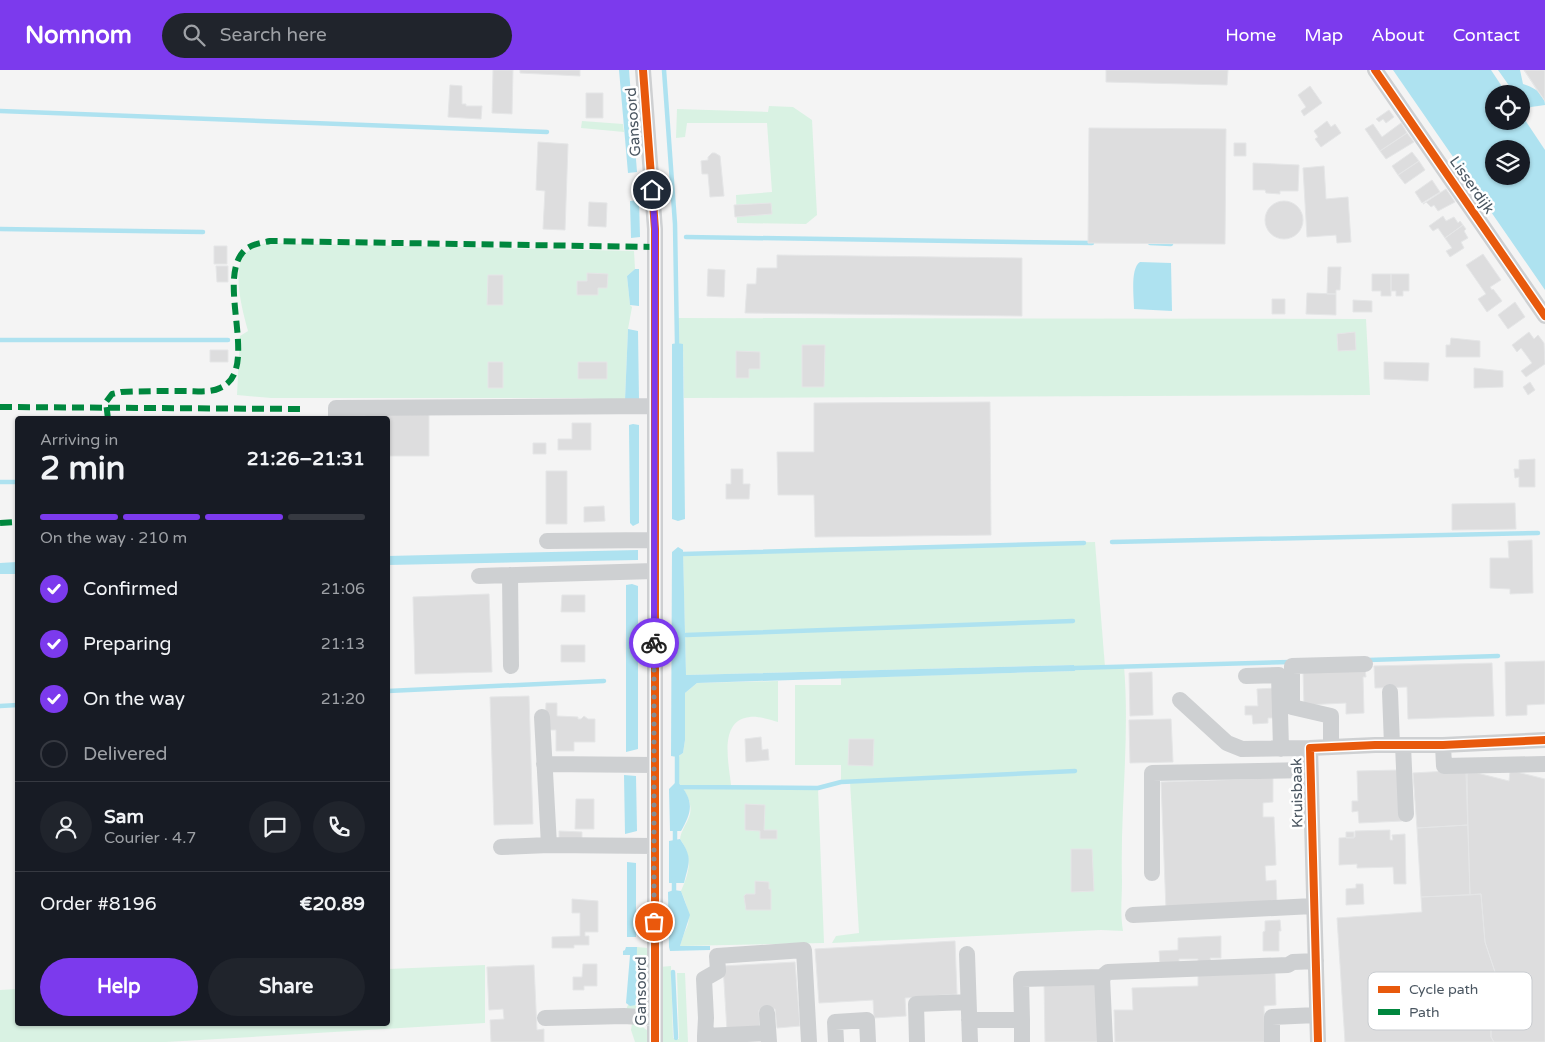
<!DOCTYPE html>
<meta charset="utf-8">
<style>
:root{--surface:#171b24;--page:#20242c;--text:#f1f3f6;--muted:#9ea1a6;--line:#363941;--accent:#7c3aed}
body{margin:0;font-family:"Varela Round",sans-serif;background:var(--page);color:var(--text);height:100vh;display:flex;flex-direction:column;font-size:19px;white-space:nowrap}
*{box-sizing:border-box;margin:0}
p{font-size:16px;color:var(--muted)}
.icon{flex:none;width:28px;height:28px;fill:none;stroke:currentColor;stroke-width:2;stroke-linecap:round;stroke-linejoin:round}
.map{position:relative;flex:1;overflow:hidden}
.drawer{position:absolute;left:15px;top:346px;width:375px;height:610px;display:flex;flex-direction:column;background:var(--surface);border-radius:5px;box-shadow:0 1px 4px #0004}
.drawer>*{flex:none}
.controls{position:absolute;left:1485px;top:15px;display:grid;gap:10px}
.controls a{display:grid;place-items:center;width:45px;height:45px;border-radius:50%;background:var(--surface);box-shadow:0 1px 4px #0004;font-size:25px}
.pin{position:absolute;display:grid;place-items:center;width:42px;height:42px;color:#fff;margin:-21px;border:2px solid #fff;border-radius:50%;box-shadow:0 1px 5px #0007}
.courier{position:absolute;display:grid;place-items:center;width:50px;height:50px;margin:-25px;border:4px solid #7c3aed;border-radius:50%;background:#fff;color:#222;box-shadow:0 1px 6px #0007}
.summary em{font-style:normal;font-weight:700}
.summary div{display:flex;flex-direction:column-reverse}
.summary{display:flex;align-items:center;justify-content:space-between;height:85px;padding:0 25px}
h1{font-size:32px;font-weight:700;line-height:38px}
.bar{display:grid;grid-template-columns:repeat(4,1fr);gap:8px 5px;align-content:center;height:60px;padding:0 25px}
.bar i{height:6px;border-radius:4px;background:var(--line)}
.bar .on{background:var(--accent)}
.bar p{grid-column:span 4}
.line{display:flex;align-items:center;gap:12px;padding:0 25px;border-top:1px solid var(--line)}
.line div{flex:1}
.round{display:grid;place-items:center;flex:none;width:52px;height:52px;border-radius:26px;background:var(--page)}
ol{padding:0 25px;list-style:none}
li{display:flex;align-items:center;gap:15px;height:55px}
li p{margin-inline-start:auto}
li .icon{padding:5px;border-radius:50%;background:var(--accent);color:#fff;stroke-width:4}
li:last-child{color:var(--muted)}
li i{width:28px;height:28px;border:2px solid var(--line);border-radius:50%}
.action{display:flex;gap:10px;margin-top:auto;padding:10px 25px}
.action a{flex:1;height:58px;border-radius:30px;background:var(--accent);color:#fff;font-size:20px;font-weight:700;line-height:58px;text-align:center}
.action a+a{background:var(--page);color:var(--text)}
header{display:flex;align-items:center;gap:30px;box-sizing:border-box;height:70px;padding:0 25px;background:var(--accent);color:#fff}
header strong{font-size:24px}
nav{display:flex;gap:28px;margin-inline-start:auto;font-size:18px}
.search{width:350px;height:45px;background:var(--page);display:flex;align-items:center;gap:12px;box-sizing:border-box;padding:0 18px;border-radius:28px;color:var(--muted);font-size:19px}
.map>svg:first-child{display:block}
.green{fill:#d9f2e3}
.water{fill:#aee2f0;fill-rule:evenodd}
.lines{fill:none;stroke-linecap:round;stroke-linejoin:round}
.stream{stroke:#aee2f0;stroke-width:4.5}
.building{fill:#ddddde;stroke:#e5e6e7}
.minor{stroke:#ced0d2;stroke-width:16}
.quiet{stroke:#00873e;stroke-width:6;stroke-dasharray:12 6;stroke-linecap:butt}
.cycleway-casing{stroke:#fff;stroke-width:11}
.cycleway{stroke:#e8590c;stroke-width:8}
.done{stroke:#868d94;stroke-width:5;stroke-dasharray:0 9}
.route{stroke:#7c3aed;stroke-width:6}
.labels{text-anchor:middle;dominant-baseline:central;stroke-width:5;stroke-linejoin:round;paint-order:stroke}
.street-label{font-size:15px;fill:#4a5661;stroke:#fff}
.key{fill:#fff;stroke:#c9ccd0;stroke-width:1}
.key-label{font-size:14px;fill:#4a5661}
</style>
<header>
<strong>Nomnom</strong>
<div class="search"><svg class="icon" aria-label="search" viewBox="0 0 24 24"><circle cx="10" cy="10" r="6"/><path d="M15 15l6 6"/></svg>Search here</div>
<nav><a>Home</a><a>Map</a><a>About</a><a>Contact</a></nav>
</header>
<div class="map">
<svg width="1545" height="972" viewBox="0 0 1545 972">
<rect width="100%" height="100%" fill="#f4f4f4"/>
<path class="green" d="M769 36 793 37 812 50 817 145 806 154 737 153 736 125 772 122 767 53H687L685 67 676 68 677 39 768 42Z
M582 51 623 54 624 62 581 58Z
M266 173 634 181 635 199 627 206 630 235 632 237 628 259 625 330 580 328H271L237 325 240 266 248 261C243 243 231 200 245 184 251 178 258 176 266 173Z
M677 248 1366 249 1370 325 684 328 683 275 677 273Z
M1095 472 1105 597 1124 596C1130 668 1120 740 1122 811 1122 829 1120 843 1123 861L1101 860 832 873 836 866 859 863 850 712H841V695H795V615H841V608L1075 601 1074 595 686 605 683 484 805 478Z
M778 611V652C770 650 759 646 750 647 718 650 729 694 731 715L818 718 824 873 680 876C682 869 684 863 687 857 692 845 685 831 681 821 690 800 693 788 680 769 681 761 686 755 689 747 694 735 686 721 677 711V687L683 683 685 670V623L697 613Z
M637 877 648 878 647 933 640 943 625 942 628 935 636 934Z
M485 895V953L166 972H0V920L17 919 18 954H388V899Z
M671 896 673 968 679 969 677 903H685L688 972H663L659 897Z
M632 954 640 955 648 961V972H635L631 960Z"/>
<path class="water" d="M619 0H629L637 102 628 103Z
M1393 0H1491L1507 24H1494V51H1521V44L1545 80V220ZM1494 79H1521V106H1494Z
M1498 0H1520L1523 14C1534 18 1545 23 1545 35L1524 38 1521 33V24H1515Z
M639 130 640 167 631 168 630 131Z
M1140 192 1171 193 1172 241 1134 239C1134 227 1130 198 1140 192Z
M635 199H639V236L630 235 627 206Z
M628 259 638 261 639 330H625Z
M677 273 683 274 685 449 678 451 672 449V274Z
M633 354 639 355V453L633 456 630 453 629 355Z
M678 477 683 480 686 605 1074 595 1075 601 697 613 685 623V670L683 683 677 687 671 686 672 482Z
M638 480V490L388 495V486Z
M17 492V504H0V493Z
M632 514 638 516V679L626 682V515Z
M624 705 636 706 637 761 625 764Z
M677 711C694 730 693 740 681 761H670L669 719Z
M680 769C693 788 689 792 684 813H669V771Z
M627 792 636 793V867H627Z
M674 820 681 821 690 845 680 876H710V880L670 881 669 877 668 822Z
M626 877H637L636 935 630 936 626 933 630 885H623V881L625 880Z"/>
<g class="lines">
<path class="stream" d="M664 0 675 154 677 273
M0 41 547 62
M0 159 203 162
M686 167 1092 173
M1150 173 1171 174
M0 270H228
M0 412H18
M1112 472 1538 463
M683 484 1084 473
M686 565 1073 551
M1368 590 1498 586
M1074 598 1290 592
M388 621 604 611
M0 636 18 635
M677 687V715
M677 717 818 718 841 712 1075 701
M675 755V775
M674 825V808
M673 902 676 968"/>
</g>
<path class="building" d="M493 0H513L512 44 492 43Z
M520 0H580V6L520 3Z
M1106 0H1228L1227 15 1106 12Z
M1524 0H1545V31L1537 20Z
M1524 0H1545V31Z
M450 15 462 16V34H466V36H482L481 49 448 47Z
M1310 16 1322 33 1304 46 1301 41 1306 37 1298 25Z
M586 23H603V48H586Z
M1389 40 1394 47 1386 53 1383 49 1379 52 1376 49Z
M1327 51 1331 57 1335 54 1341 63 1321 77 1315 69 1318 67 1314 61Z
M1401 53 1407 63 1380 81 1365 59 1373 54 1382 67Z
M1089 58 1226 59 1225 174 1088 173Z
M1407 63 1414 72 1386 89 1380 81Z
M538 72 568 74 565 160 543 159 545 121 536 120Z
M1234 73H1246V86H1234Z
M1412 82 1419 91 1398 105 1392 96Z
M712 83H715L720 86 724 126 710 127 708 104H702L701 91 708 90V87Z
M1419 91 1425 100 1405 114 1398 105Z
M1253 93 1299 95 1298 121H1280V124L1266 123 1265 120H1253Z
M1324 96 1326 129 1348 127 1351 172 1337 173 1336 165 1307 167 1303 98Z
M1432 110 1440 122 1422 133 1415 122Z
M1446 119 1455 132 1438 141 1434 135 1431 137 1426 132 1423 134Z
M1265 150a19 19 0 1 1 38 0a19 19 0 1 1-38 0Z
M589 132 607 133 606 157 588 156Z
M771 133 772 144 735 147 734 135Z
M1443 146 1446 151 1454 147 1458 153 1460 151 1463 155 1445 168 1438 158 1433 161 1429 156Z
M1463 155 1466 159 1464 161 1468 168 1461 172 1464 178 1450 187 1446 181 1452 178 1445 168Z
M214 176H227V194H214Z
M1483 184 1501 210 1490 217 1492 220 1493 219 1502 231 1487 242 1478 229 1486 224 1466 195Z
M777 185 1022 188V246L745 243 747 214H756L757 198H777Z
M216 196H228V212H217Z
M1328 197H1341L1340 220H1336V224H1327Z
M708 199 725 200 724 227 707 226Z
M587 203 608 204 607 218H598V225H577V211H587Z
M1372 204H1391V226H1381V221H1372Z
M1391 204H1409V221H1403V226H1396V221H1391Z
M488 205H503V235H487Z
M1307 223 1336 224V245L1306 244Z
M1272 229H1285V244H1272Z
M1353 230 1372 231V242H1353Z
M1515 232 1525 247 1508 259 1498 245Z
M1355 262 1356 280 1338 281 1337 264Z
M1529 262 1534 269 1538 265 1544 273 1545 294 1526 307 1521 301 1532 293 1521 278 1517 282 1512 275Z
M1451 268 1480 271V287H1446V275H1450Z
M802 275H825L824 317H802Z
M210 280H228V292H210Z
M736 281 760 282V299H749V308H736Z
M488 292H503V318H488Z
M578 292H607V309H578Z
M1384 292 1429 293 1428 311 1384 309Z
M1474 298 1503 301V317L1474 318Z
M1530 312 1535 320 1528 325 1523 317Z
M990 332 991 465 815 467 814 425H778L777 382H814V333Z
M366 344H429V386H388V349H366Z
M572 353H591V380H558V369H572Z
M533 373H546V384H533Z
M1535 389V417H1519V407L1515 408 1514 399H1519V390Z
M731 399H743V414H750L749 429H726V414H731Z
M546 401H567V454H546Z
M1515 433 1516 459 1452 460V434Z
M604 436 605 451 584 452V437Z
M1532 470 1533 523 1510 524V519L1490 518V488H1509L1508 471Z
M489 524 492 602 415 604 413 527Z
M562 525H585V542H561Z
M561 575H585V592H561Z
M1545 591V634L1527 635V645L1506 646 1505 592Z
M1492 593 1494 646 1408 649 1407 617 1375 618 1374 596Z
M1365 599 1366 607H1363L1364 643 1346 644V633L1304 635 1303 600Z
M1152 602 1153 645 1130 646 1129 603Z
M1277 618V648H1268V653L1253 654 1252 645H1245V636H1258L1257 619Z
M529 626 533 754 494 755 490 627Z
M546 633H557V646L578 647V649H581L584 646 588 649H595V672H574V681H556V660H545Z
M1171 649 1173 692 1130 693 1129 650Z
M761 667 762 680 768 679 769 690 746 692 745 669Z
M849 669H874L873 696 848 695Z
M1400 700 1402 751 1359 753 1358 741 1352 742V731H1358L1357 701Z
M1467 700 1468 755 1417 758 1413 703Z
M1510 702H1517L1545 709V972H1494L1491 967V951L1498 948 1487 916V906L1495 902 1485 872 1481 824 1470 825 1466 703H1477L1509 711Z
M1273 708V732L1263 733V747H1274L1276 795 1265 796 1266 811 1276 810 1277 835 1166 839 1161 712Z
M576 729H594V759H575Z
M745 734 765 735 764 760H777V769H760V761L745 760Z
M1468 755 1470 825 1421 827 1417 758Z
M1390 760V770H1393L1392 765 1405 764 1406 814H1394L1393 797 1357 798V794L1339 795V768L1355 767V761Z
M559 761 582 762V771H559Z
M1346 762H1354V768H1346Z
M1071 779H1092L1094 821 1071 822Z
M755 811 769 812V819H771V840H746L744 826 746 824H755Z
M1356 814H1363L1364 834 1346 835V819L1356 818Z
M1481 824 1485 872 1495 902 1487 906V916L1498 948 1491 951V967L1494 972H1345L1337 848 1422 842 1421 827Z
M572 829 598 831V862H585V866H589V875H574V878H552V867L580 866V843H572Z
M1280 850 1281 861H1279V881H1263V862L1265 861V851Z
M1221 866V888H1210L1211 894H1198V889H1179V895H1160L1159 881 1178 880V868Z
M955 871 957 924 905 928 906 946 874 948 873 930 819 933 815 879Z
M795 892 800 956 777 958 775 939 759 940 760 962 727 961 723 896Z
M583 894H597V916H584V920H573V907H582Z
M534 895 537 960 544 959V972H491L490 950 504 949 503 939 489 940 487 897Z
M1198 903H1275L1276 935 1264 936 1265 972H1115L1114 940H1133L1132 918 1198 916Z
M1097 911 1098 972H1045L1044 912Z"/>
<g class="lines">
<path class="minor" d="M643 0 655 159V972
M1375 0 1545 246
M336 349V338L655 336
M547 471 654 470
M510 505 511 596
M479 506 654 501
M1246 606 1279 605 1281 679
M1390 622 1392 675
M1180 630 1227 673 1242 679 1310 678
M542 647 549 775
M1403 675 1406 744
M1443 675 1444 696 1545 694
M1331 677V646L1292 637V596L1365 594
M544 694 654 695
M501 777 549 775 654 776
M1152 803V703L1310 700
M1133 845 1313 836
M967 884 970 972
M1102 907 1108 902 1288 895 1293 892 1316 891
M767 943 769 972
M545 948 624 946 655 948
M969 950H1022V972
M1022 950 1021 909 1102 907 1105 972
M705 966 706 948 704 909 718 901 717 886 804 880 809 972
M705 972V966L768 963
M836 972 835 952 867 950 868 972
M917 972 916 934 968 932
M1272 972V947L1317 945
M1318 972 1310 678 1375 675H1443L1545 670"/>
<path class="quiet" d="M0 337 301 339
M108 349 106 332 112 324 121 322C143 321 164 321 186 321 197 321 210 323 220 318 261 301 216 213 243 182 250 174 261 173 270 171L655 177
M0 453 18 452"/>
<g class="cycleway-casing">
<path id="cycleway" d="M643 0 655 159V972
M1375 0 1545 246
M1318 972 1310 678 1375 675H1443L1545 670"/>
</g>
<use href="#cycleway" class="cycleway"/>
</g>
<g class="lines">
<path class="done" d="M654 573V852"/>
<path class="route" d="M652 120 655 160 654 573"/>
</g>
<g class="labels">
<g class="street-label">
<text transform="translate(633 52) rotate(-94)">Gansoord</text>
<text transform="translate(1472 115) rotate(55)">Lisserdijk</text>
<text transform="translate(1297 723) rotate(-91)">Kruisbaak</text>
<text transform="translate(641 921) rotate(-90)">Gansoord</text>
</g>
</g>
<rect x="1368" y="902" width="164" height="58" rx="8" class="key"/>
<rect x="1378" y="916" width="22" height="7" fill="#e8590c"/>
<rect x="1378" y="939" width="22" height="6" fill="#00873e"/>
<g class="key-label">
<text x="1409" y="924">Cycle path</text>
<text x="1409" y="947">Path</text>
</g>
</svg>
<div class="controls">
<a><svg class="icon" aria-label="locate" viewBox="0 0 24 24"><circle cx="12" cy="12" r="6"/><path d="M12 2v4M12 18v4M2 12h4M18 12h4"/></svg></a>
<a><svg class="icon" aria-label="layers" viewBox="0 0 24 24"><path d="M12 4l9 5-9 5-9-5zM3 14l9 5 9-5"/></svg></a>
</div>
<div class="pin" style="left:654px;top:852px;background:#ea580c"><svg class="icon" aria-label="bag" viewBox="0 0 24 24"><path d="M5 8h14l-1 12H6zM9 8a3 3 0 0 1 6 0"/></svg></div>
<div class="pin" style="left:652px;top:120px;background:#1f2937"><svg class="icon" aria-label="home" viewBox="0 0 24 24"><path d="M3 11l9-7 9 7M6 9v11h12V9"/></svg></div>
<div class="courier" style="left:654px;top:573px"><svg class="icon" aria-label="bike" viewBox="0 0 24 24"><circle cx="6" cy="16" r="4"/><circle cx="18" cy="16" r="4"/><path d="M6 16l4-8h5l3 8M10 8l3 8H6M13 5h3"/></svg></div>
<section class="drawer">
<div class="summary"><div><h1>2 min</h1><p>Arriving in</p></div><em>21:26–21:31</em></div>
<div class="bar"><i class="on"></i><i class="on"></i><i class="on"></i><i></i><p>On the way · 210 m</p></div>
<ol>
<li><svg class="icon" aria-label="check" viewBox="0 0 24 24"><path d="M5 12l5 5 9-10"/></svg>Confirmed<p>21:06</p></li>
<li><svg class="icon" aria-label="check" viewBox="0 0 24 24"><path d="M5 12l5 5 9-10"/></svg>Preparing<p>21:13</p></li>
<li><svg class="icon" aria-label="check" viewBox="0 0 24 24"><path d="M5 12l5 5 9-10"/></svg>On the way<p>21:20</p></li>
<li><i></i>Delivered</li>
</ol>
<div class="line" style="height:90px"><a class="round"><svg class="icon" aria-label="person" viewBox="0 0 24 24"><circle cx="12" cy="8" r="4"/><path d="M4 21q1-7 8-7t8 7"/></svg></a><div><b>Sam</b><p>Courier · 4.7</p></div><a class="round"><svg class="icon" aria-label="chat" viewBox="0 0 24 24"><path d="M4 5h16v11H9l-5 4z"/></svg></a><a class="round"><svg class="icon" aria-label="phone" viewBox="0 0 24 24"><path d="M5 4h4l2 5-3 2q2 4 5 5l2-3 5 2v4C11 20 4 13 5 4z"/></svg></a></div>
<div class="line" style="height:65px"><div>Order #8196</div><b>€20.89</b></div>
<div class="action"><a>Help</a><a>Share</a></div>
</section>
</div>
